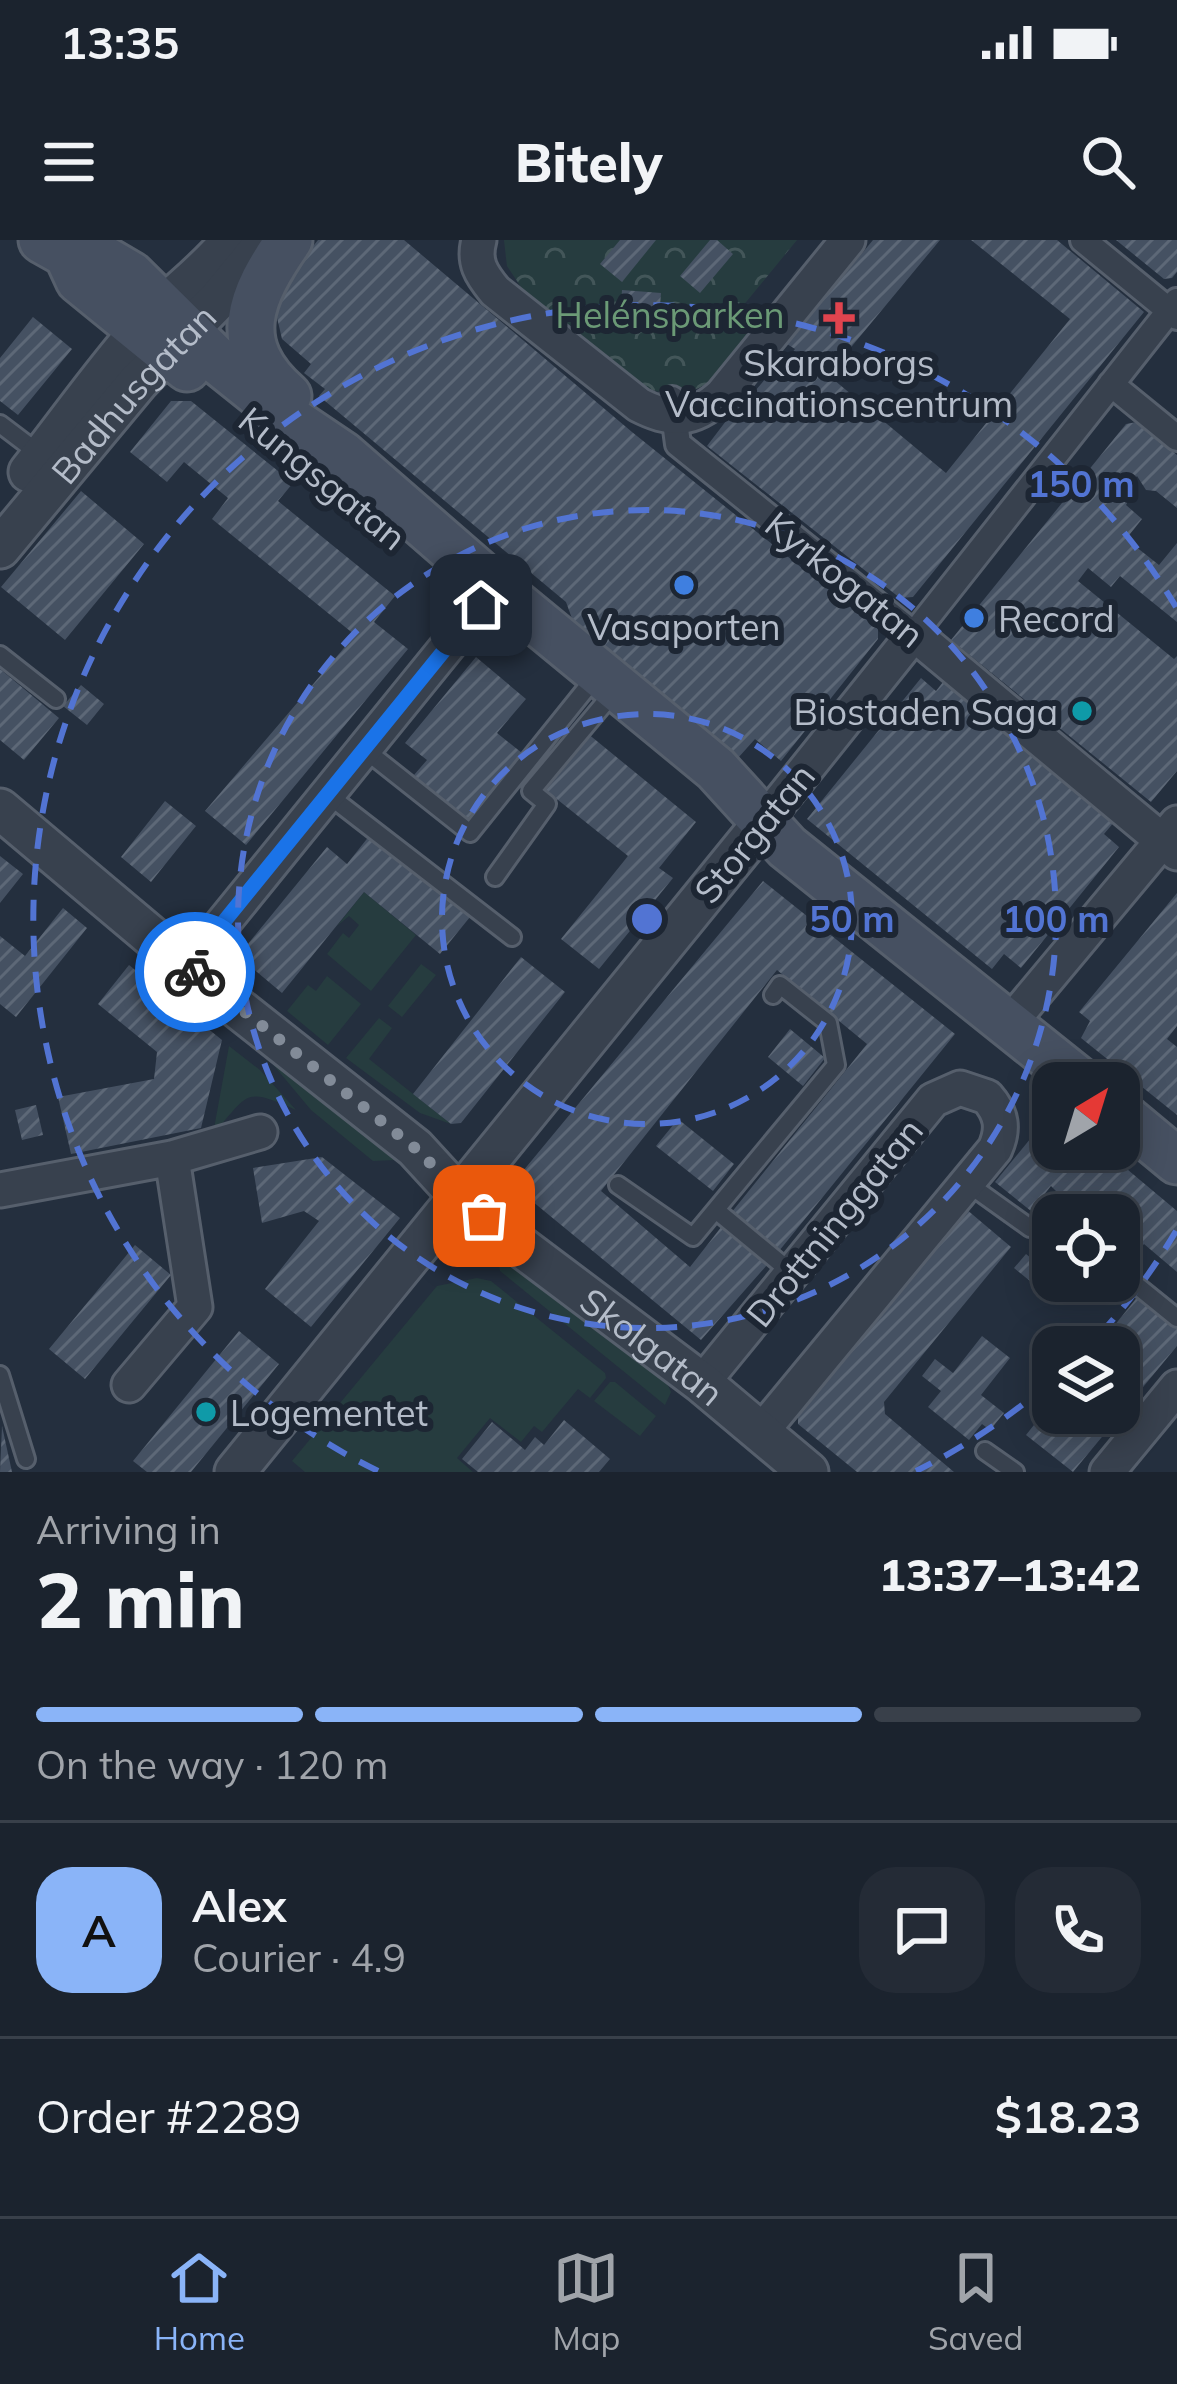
<!DOCTYPE html>
<meta charset="utf-8">
<style>
:root{--surface:#1b232e;--page:#242b36;--text:#f1f3f6;--muted:#a0a4aa;--line:#39404a;--accent:#8ab4f8}
body{margin:0;font-family:Mulish,sans-serif;background:var(--page);color:var(--text);height:100vh;display:flex;flex-direction:column;font-size:45px;white-space:nowrap}
*{box-sizing:border-box;margin:0}
p{font-size:39px;color:var(--muted)}
.icon{flex:none;width:66px;height:66px;fill:none;stroke:currentColor;stroke-width:2;stroke-linecap:round;stroke-linejoin:round}
.map{position:relative;height:1232px;overflow:hidden}
.panel{display:flex;flex-direction:column;background:var(--surface);flex:1}
.panel>*{flex:none}
.needle{width:78px;rotate:38deg}
.tools{position:absolute;left:1032px;top:822px;display:grid;gap:24px}
.tools a{display:grid;place-items:center;width:108px;height:108px;border-radius:24px;background:var(--surface);box-shadow:0 6px 30px #0003,0 0 0 3px var(--line);font-size:60px}
.pin{position:absolute;display:grid;place-items:center;width:102px;height:102px;color:#fff;margin:-51px;border-radius:24px;box-shadow:0 6px 18px #0006}
.courier{position:absolute;display:grid;place-items:center;width:120px;height:120px;margin:-60px;border:9px solid #1a73e8;border-radius:50%;background:#fff;color:#222;box-shadow:0 3px 15px #0007}
.summary em{font-style:normal;font-weight:800}
.summary div{display:flex;flex-direction:column-reverse}
.summary{display:flex;align-items:center;justify-content:space-between;height:204px;padding:0 36px}
h1{font-size:78px;font-weight:800;line-height:90px}
.bar{display:grid;grid-template-columns:repeat(4,1fr);gap:18px 12px;align-content:center;height:144px;padding:0 36px}
.bar i{height:15px;border-radius:9px;background:var(--line)}
.bar .active{background:var(--accent)}
.bar p{grid-column:span 4}
.line{display:flex;align-items:center;gap:30px;padding:0 36px;border-top:3px solid var(--line)}
.line div{flex:1}
.round{display:grid;place-items:center;flex:none;width:126px;height:126px;border-radius:36px;background:var(--page)}
.status{display:flex;justify-content:space-between;align-items:center;height:84px;padding:0 60px;background:var(--surface);direction:ltr}
.status svg{height:33px;fill:currentColor}
header{display:flex;justify-content:space-between;align-items:center;height:156px;padding:0 36px;background:var(--surface);font-size:54px;font-weight:800}
.dock{display:flex;justify-content:space-around;align-items:center;height:168px;border-top:3px solid var(--line);background:var(--surface);font-size:33px;color:var(--muted)}
.dock a{display:grid;justify-items:center;gap:6px}
.dock .active{color:var(--accent)}
.map>svg:first-child{display:block}
.green{fill:#263c3f}
.forest{fill:url(#forest-crowns)}
.building{fill:url(#building-hatch)}
.lines{fill:none;stroke-linecap:round;stroke-linejoin:round}
.service-casing{stroke:#565f6c;stroke-width:22}
.pedestrian-casing{stroke:#565f6c;stroke-width:30}
.minor-casing{stroke:#565f6c;stroke-width:39}
.tertiary-casing{stroke:#565f6c;stroke-width:45}
.secondary-casing{stroke:#565f6c;stroke-width:51}
.service{stroke:#38414e;stroke-width:16}
.pedestrian{stroke:#38414e;stroke-width:24}
.minor{stroke:#38414e;stroke-width:33}
.tertiary{stroke:#38414e;stroke-width:39}
.secondary{stroke:#465061;stroke-width:45}
.done{stroke:#828b98;stroke-width:12;stroke-dasharray:0 21.6}
.route{stroke:#1a73e8;stroke-width:15}
.ring{fill:none;stroke:#5274d3;stroke-width:6;stroke-dasharray:21 15}
.health-dot{fill:#e0444e;stroke:#1d2633;stroke-width:4.5}
.shop-dot{fill:#3f7fe0;stroke:#1d2633;stroke-width:4.5}
.culture-dot{fill:#0f9aa8;stroke:#1d2633;stroke-width:4.5}
.labels{text-anchor:middle;dominant-baseline:central;stroke-width:12;stroke-linejoin:round;paint-order:stroke}
.park-label{font-size:36px;fill:#6b9a76;stroke:#1d2633}
.poi-label{font-size:36px;fill:#b4bcc9;stroke:#1d2633}
.street-label{font-size:36px;fill:#b4bcc9;stroke:#1d2633}
.centre{fill:#5274d3;stroke:#1d2633;stroke-width:6}
.ring-label{font-size:36px;text-anchor:middle;font-weight:bold;fill:#5274d3;stroke:#1d2633;stroke-width:12;stroke-linejoin:round;paint-order:stroke}
</style>
<div class="status"><b>13:35</b><svg viewBox="0 0 49 12"><path d="M0 12V9h3v3zM5 12V6h3v6zM10 12V3h3v9zM15 12V0h3v12zM26 1h20v11H26zM47 4h2v5h-2z"/></svg></div>
<header><svg class="icon" aria-label="menu" viewBox="0 0 24 24"><path d="M4 6h16M4 12h16M4 18h16"/></svg>Bitely<svg class="icon" aria-label="search" viewBox="0 0 24 24"><circle cx="10" cy="10" r="6"/><path d="M15 15l6 6"/></svg></header>
<div class="map">
<svg width="1177" height="1232" viewBox="0 0 1177 1232">
<defs>
<pattern id="forest-crowns" width="20" height="18" patternUnits="userSpaceOnUse" patternTransform="scale(3)"><rect width="20" height="18" fill="#263c3f"/><path d="M2 6a3 3 0 1 1 6 0M12 15a3 3 0 1 1 6 0" fill="none" stroke="#435659"/></pattern>
<pattern id="building-hatch" width="6" height="6" patternUnits="userSpaceOnUse" patternTransform="scale(3)"><rect width="6" height="6" fill="#455162"/><path d="M-1 1l2-2M0 6l6-6M5 7l2-2" fill="none" stroke="#5d6877"/></pattern>
</defs>
<rect width="100%" height="100%" fill="#242f3e"/>
<path class="green" d="M364 652 416 695 371 751 327 714 343 693 349 698 359 685 349 676 337 686Z
M421 724 436 735 402 777 388 766Z
M327 736 361 764 328 805 287 771 308 745 316 751Z
M379 778 392 788 369 819 451 884 420 873 346 818Z
M229 806 260 830 296 870C243 846 249 854 213 894Z
M274 819 380 902 396 920 373 921 311 870 271 822Z
M498 1022 526 1034 665 1139 671 1152 665 1165 500 1031Z
M477 1038 491 1041 605 1133 606 1138 590 1158 578 1149 542 1192 534 1186 521 1202 490 1178 457 1218 473 1232H305L292 1221 437 1046Z
M610 1142H615L656 1176 640 1196 594 1161Z"/>
<path class="forest" d="M504 0H797L742 67 760 82C728 123 705 170 646 148L523 50 507 26Z"/>
<path class="building" d="M318 0H404L632 192 878 389V399L781 521 755 499 738 518 574 384 566 362 319 156 325 149 304 133 311 124 282 99 275 69 278 50Z
M620 0H656L622 42 600 24Z
M710 0H717L733 14 700 53 680 36Z
M873 0H940L828 135 946 233 1070 79 971 0H1057L1144 72 913 357 900 358 707 206 751 148 755 151 773 130 776 133 795 109 787 104Z
M1116 0H1177V32L1172 38 1164 39Z
M622 50 661 53 659 81 620 78Z
M33 77 72 109 18 175 0 161V118Z
M171 161H191L293 243 278 261 395 356 374 382 408 409 246 605 205 571 355 395 212 279 228 258 184 222 167 242 130 212Z
M1137 182 1177 215V268L1156 251 1146 250 1137 236 1124 251 1130 258 1126 265 1142 279 1126 299 1159 325 1177 303V382L1120 336 1111 347 1088 328 1078 341 1174 419 1177 416V531L1151 562 951 400 1126 184Z
M81 251 144 304 65 400 1 347Z
M476 417 526 459 497 493 522 513 467 580 414 535 427 520 405 503Z
M0 429 59 478 24 520 0 500Z
M921 438 936 451 943 442 1115 581 1104 594 1119 607 1021 728 1004 714 992 729 807 579Z
M81 445 104 464 87 485 63 466Z
M587 493 696 582 659 628 673 638 599 729 561 699 628 616 543 548Z
M165 561 196 586 151 642 121 617Z
M370 595 470 677 440 714 364 652 282 753 238 716 327 607 347 624Z
M0 616 23 634 0 663Z
M763 641 955 794 779 1011 731 973 867 804 777 730 601 951 690 1027 722 986 767 1025 701 1100 521 952 518 937Z
M1177 653V786L1167 799 1177 807V875L1081 798 1090 781 1079 772Z
M63 668 87 688 16 777 0 764V696L25 716Z
M521 717 565 752 461 883 451 884 413 854Z
M129 725 222 800 201 888 71 914 58 857 154 839 157 812 98 764Z
M790 789 825 818 803 846 768 817Z
M36 865 43 895 22 900 15 870Z
M1053 871V909H1103L1177 971V1032L1144 1004 1135 1015 1123 1018 1119 1014V975H1087L1073 963 1067 971 1050 957 1056 951 1051 946 1031 971 995 942Z
M678 879 734 924 713 951 656 906Z
M322 917 400 978 311 1087 265 1049 319 981 304 971 262 983 253 928Z
M966 969 1011 1007 884 1162 885 1174 954 1232H857L798 1184V1173Z
M135 1005 171 1035 85 1139 49 1109Z
M1026 1014 1043 1028 1053 1016V1041H1065L1070 1049 1057 1063 1014 1028Z
M1139 1055 1177 1086V1106L1073 1232 1026 1195 1053 1161V1173H1119V1107H1097Z
M239 1091 279 1124 191 1232H147L133 1221Z
M982 1096 1010 1118 981 1155 1004 1173 990 1190 982 1184 969 1200 928 1167 941 1151 922 1136 935 1119 953 1133Z
M564 1180 610 1219 599 1232H478L462 1219 492 1182 525 1210 535 1197 544 1205Z
M2 1186 12 1232H0Z"/>
<g class="lines">
<g class="service-casing">
<path id="service" d="M0 184 41 215
M0 415 56 459
M364 509 470 593 585 450
M327 554 512 697
M495 637 547 564 531 551 603 465
M967 943 1030 988 1053 982
M618 945 693 997 836 825 828 783 780 745 773 755
M717 971 792 1033
M1119 1031 1177 1078
M0 1135 26 1219
M985 1211 1015 1232"/>
</g>
<g class="pedestrian-casing">
<path id="pedestrian" d="M1083 0 1177 77
M1111 144 1177 198
M672 159 678 204 914 394 1177 61"/>
</g>
<g class="minor-casing">
<path id="minor" d="M479 0C473 22 481 34 495 51L639 165C672 182 693 181 722 155L848 0
M762 584 914 394 1177 613
M188 726 481 365
M1010 783 1177 583
M0 950 172 918 260 892
M702 1143 933 860 960 848 987 857C1002 874 1004 889 995 909L761 1192
M129 1145 195 1067 172 918
M1107 1232 1177 1147"/>
</g>
<g class="tertiary-casing">
<g id="tertiary">
<path d="M29 232C68 183 103 132 145 85 174 54 204 34 232 0"/>
<path id="s1" d="M0 308 138 142 219 59 267 0"/>
<path id="s2" d="M0 569 221 755 415 908 459 956 508 997 702 1143 808 1232"/>
<path d="M235 1232 762 584"/>
</g>
</g>
<g class="secondary-casing">
<path id="secondary" d="M42 0 67 14 97 15 131 35 220 123 291 180 343 215 496 348 716 529 787 607 1082 843
M67 14 79 40 187 128
M288 156C228 104 250 56 289 0
M1119 873 1177 921"/>
</g>
<use href="#service" class="service"/>
<use href="#pedestrian" class="pedestrian"/>
<use href="#minor" class="minor"/>
<use href="#tertiary" class="tertiary"/>
<use href="#secondary" class="secondary"/>
</g>
<g class="lines">
<path class="done" d="M195 732 415 908 484 976"/>
<path class="route" d="M195 732 188 726 481 365"/>
</g>
<g class="ring">
<circle cx="647" cy="679" r="205"/>
<circle cx="647" cy="679" r="409"/>
<path d="M1176 991A614 614 0 0 1 1089 1106M1050 1142A614 614 0 0 1 916 1231M378 1231A614 614 0 1 1 1176 367"/>
</g>
<path class="health-dot" d="M833 60h12v12h12v12h-12v12h-12v-12h-12v-12h12z"/>
<g class="shop-dot">
<circle cx="684" cy="345" r="12"/>
<circle cx="974" cy="378" r="12"/>
</g>
<g class="culture-dot">
<circle cx="1082" cy="471" r="12"/>
<circle cx="206" cy="1172" r="12"/>
</g>
<g class="labels">
<g class="park-label">
<text x="670" y="74">Helénsparken</text>
</g>
<g class="poi-label">
<text x="839" y="122">Skaraborgs<tspan x="839" dy="41">Vaccinationscentrum</tspan></text>
<text x="998" y="378" text-anchor="start">Record</text>
<text x="684" y="386">Vasaporten</text>
<text x="1058" y="471" text-anchor="end">Biostaden Saga</text>
<text x="230" y="1172" text-anchor="start">Logementet</text>
</g>
<g class="street-label">
<text stroke="none"><textPath href="#s1" startOffset="204">Badhusgatan</textPath></text>
<text transform="translate(323 238) rotate(39)">Kungsgatan</text>
<text transform="translate(845 339) rotate(39)">Kyrkogatan</text>
<text transform="translate(754 593) rotate(-51)">Storgatan</text>
<text transform="translate(834 982) rotate(-51)">Drottninggatan</text>
<text stroke="none"><textPath href="#s2" startOffset="846">Skolgatan</textPath></text>
</g>
</g>
<circle cx="647" cy="679" r="18" class="centre"/>
<g class="ring-label">
<text x="1081" y="257">150 m</text>
<text x="852" y="692">50 m</text>
<text x="1056" y="692">100 m</text>
</g>
</svg>
<div class="tools">
<a><svg class="needle" viewBox="-14 -14 28 28"><path d="M0-13l5 13h-10z" fill="#e53935"/><path d="M0 13l5-13h-10z" fill="#a0a4aa"/></svg></a>
<a><svg class="icon" aria-label="locate" viewBox="0 0 24 24"><circle cx="12" cy="12" r="6"/><path d="M12 2v4M12 18v4M2 12h4M18 12h4"/></svg></a>
<a><svg class="icon" aria-label="layers" viewBox="0 0 24 24"><path d="M12 4l9 5-9 5-9-5zM3 14l9 5 9-5"/></svg></a>
</div>
<div class="pin" style="left:484px;top:976px;background:#ea580c"><svg class="icon" aria-label="bag" viewBox="0 0 24 24"><path d="M5 8h14l-1 12H6zM9 8a3 3 0 0 1 6 0"/></svg></div>
<div class="pin" style="left:481px;top:365px;background:#1f2937"><svg class="icon" aria-label="home" viewBox="0 0 24 24"><path d="M3 11l9-7 9 7M6 9v11h12V9"/></svg></div>
<div class="courier" style="left:195px;top:732px"><svg class="icon" aria-label="bike" viewBox="0 0 24 24"><circle cx="6" cy="16" r="4"/><circle cx="18" cy="16" r="4"/><path d="M6 16l4-8h5l3 8M10 8l3 8H6M13 5h3"/></svg></div>
</div>
<section class="panel">
<div class="summary"><div><h1>2 min</h1><p>Arriving in</p></div><em>13:37–13:42</em></div>
<div class="bar"><i class="active"></i><i class="active"></i><i class="active"></i><i></i><p>On the way · 120 m</p></div>
<div class="line" style="height:216px"><b class="round" style="background:var(--accent);color:#111">A</b><div><b>Alex</b><p>Courier · 4.9</p></div><a class="round"><svg class="icon" aria-label="chat" viewBox="0 0 24 24"><path d="M4 5h16v11H9l-5 4z"/></svg></a><a class="round"><svg class="icon" aria-label="phone" viewBox="0 0 24 24"><path d="M5 4h4l2 5-3 2q2 4 5 5l2-3 5 2v4C11 20 4 13 5 4z"/></svg></a></div>
<div class="line" style="height:156px"><div>Order #2289</div><b>$18.23</b></div>
</section>
<nav class="dock">
<a class="active"><svg class="icon" aria-label="home" viewBox="0 0 24 24"><path d="M3 11l9-7 9 7M6 9v11h12V9"/></svg>Home</a>
<a><svg class="icon" aria-label="map" viewBox="0 0 24 24"><path d="M3 6l6-2 6 2 6-2v14l-6 2-6-2-6 2zM9 4v14M15 6v14"/></svg>Map</a>
<a><svg class="icon" aria-label="saved" viewBox="0 0 24 24"><path d="M7 4h10v16l-5-4-5 4z"/></svg>Saved</a>
</nav>
